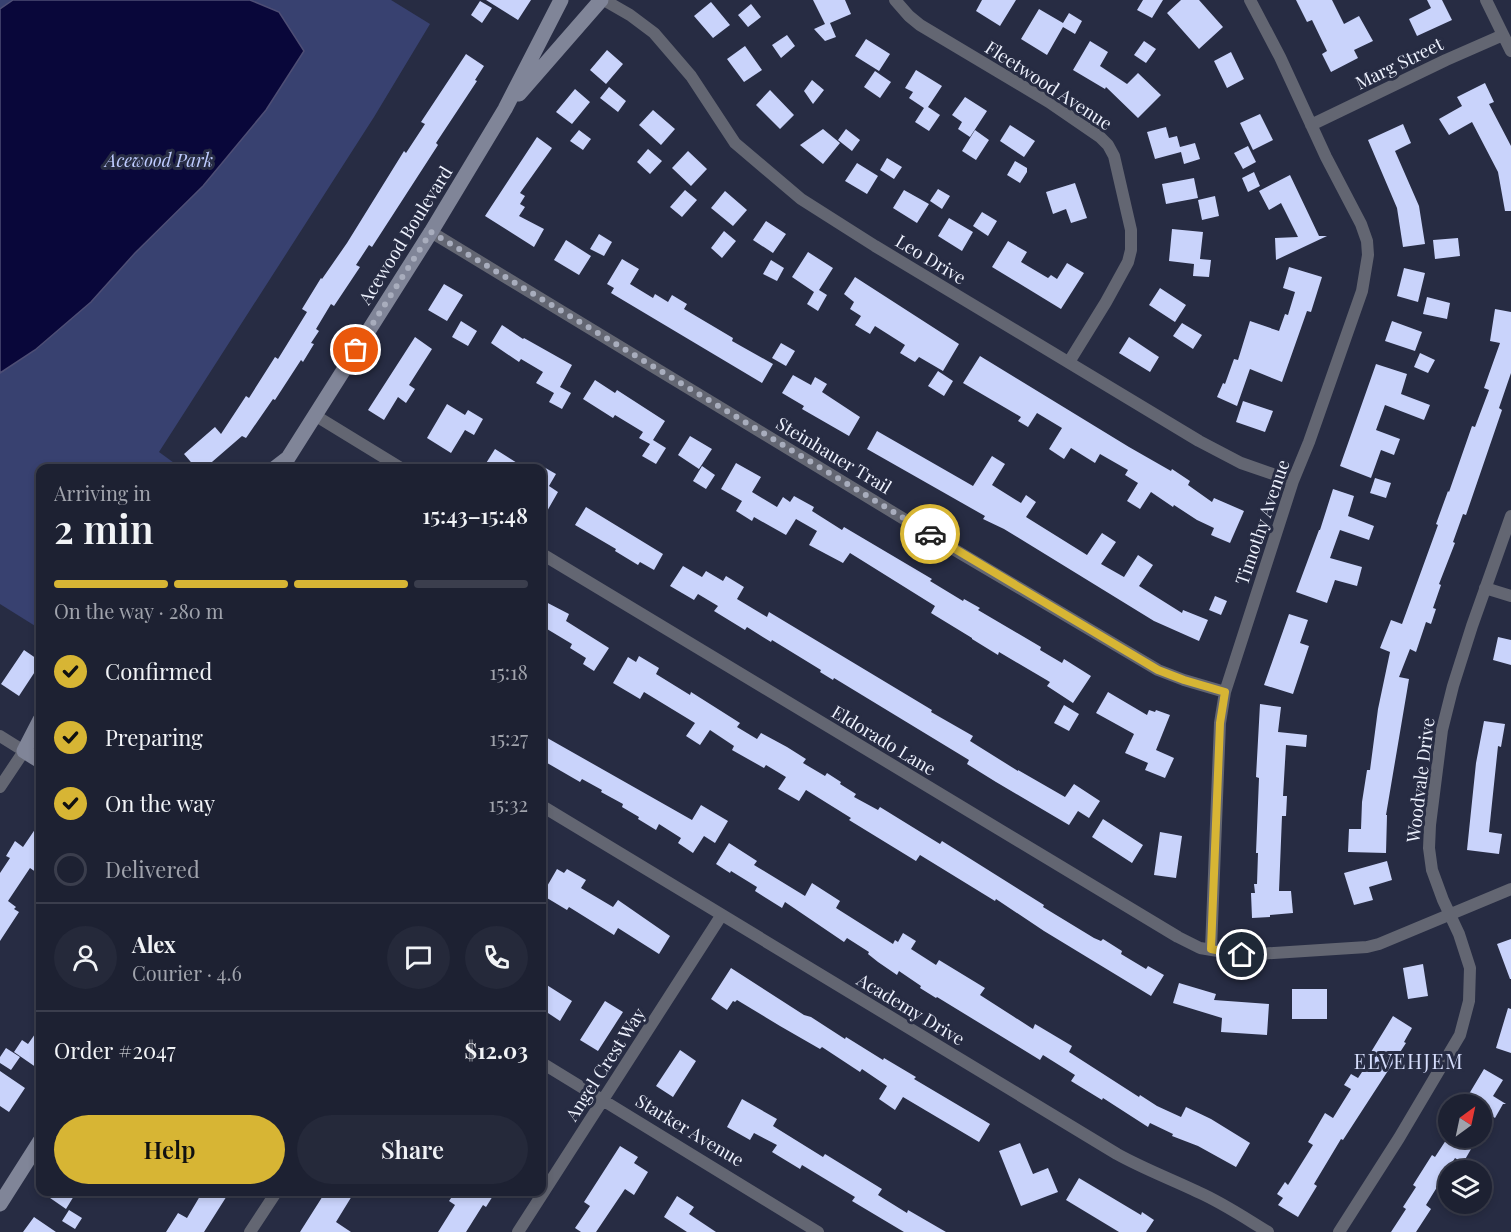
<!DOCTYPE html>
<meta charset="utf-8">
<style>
:root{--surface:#1d2132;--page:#25293a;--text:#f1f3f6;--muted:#a0a3ac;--line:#3b3e4d;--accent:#d7b534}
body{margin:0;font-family:"Playfair Display",serif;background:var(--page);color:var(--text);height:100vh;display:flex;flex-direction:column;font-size:22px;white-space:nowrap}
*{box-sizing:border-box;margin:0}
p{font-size:20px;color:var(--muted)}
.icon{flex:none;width:33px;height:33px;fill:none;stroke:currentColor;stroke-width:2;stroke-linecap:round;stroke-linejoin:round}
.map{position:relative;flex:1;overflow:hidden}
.drawer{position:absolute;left:36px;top:464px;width:510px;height:732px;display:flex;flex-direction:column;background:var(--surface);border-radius:12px;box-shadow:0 3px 9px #0003,0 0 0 2px var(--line)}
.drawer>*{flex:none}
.needle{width:39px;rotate:33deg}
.buttons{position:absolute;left:1438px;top:1094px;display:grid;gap:12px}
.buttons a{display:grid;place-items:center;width:54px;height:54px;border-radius:50%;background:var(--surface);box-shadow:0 3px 9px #0003,0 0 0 2px var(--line);font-size:30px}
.pin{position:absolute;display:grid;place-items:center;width:51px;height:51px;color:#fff;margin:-26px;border:3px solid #fff;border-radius:50%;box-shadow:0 2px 6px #0007}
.courier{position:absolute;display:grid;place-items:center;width:60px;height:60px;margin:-30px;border:4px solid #d7b534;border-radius:50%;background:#fff;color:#222;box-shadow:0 2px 8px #0007}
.summary em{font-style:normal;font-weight:600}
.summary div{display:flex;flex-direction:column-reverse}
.summary{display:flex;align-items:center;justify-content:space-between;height:102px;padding:0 18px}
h1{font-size:39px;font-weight:600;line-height:45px}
.bar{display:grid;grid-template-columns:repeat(4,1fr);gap:9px 6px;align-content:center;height:72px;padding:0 18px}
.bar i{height:8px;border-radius:4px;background:var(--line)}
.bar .active{background:var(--accent)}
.bar p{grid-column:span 4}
.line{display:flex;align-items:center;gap:15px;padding:0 18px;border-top:2px solid var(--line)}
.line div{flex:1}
.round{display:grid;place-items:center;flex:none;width:63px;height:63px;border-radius:32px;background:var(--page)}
ol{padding:0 18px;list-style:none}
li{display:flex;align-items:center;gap:18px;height:66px}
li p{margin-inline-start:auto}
li .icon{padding:6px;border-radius:50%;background:var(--accent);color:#111;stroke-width:4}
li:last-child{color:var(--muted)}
li i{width:33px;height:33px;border:3px solid var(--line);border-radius:50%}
.button{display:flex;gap:12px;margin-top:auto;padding:12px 18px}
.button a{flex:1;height:69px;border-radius:36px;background:var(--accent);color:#111;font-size:24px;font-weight:600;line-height:69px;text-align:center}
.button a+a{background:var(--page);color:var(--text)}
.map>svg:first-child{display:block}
.green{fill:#384170}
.water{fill:#09073a;stroke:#4e4e75;stroke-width:1.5}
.building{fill:#c9d3fb}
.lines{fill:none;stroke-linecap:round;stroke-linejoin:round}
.street{stroke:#636672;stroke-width:12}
.secondary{stroke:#808598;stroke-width:15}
.done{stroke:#a8adbd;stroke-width:6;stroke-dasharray:0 10.8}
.route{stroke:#d7b534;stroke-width:8}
.labels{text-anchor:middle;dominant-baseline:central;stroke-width:6;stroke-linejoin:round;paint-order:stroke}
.street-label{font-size:18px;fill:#eef2fe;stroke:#272c43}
.park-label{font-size:18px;font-style:italic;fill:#becbff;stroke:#272c43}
.neighbourhood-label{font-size:20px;letter-spacing:1.5px;fill:#d6defc;stroke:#272c43}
</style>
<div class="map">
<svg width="1511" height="1232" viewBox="0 0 1511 1232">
<rect width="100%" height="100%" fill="#272c43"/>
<path class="green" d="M0 0H391L430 24 374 117 159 452 181 468H40V629L0 604Z"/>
<path class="water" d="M13 0H250L279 12 304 51 266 110 203 186 135 253 91 302 35 350 0 373V9Z"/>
<path class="building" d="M486 0H531L518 20Z
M813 0H845L851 14 830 23 836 37 825 41 814 29 825 24Z
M982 0H1016L1000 26 976 11Z
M1143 0H1163L1152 18 1137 10Z
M1181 0H1199L1223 27 1199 49 1167 13Z
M1296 0H1332L1344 24 1359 16 1373 41 1354 50 1358 58 1331 72 1322 54 1327 51 1312 20 1307 22Z
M1427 0H1442L1452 20 1417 36 1409 19 1431 8Z
M480 1 492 8 482 23 471 15Z
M711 2 730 25 713 38 694 16Z
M751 4 761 17 748 27 738 15Z
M1039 9 1063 23 1069 13 1082 21 1075 34 1063 27 1047 55 1021 39Z
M787 35 795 46 781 58 772 45Z
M866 39 890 54 879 71 855 56Z
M1090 41 1108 52 1100 66 1127 84 1138 73 1161 95 1138 118 1106 87 1105 89 1073 70Z
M1144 41 1156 49 1146 63 1134 55Z
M745 46 762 70 744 82 727 59Z
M607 50 623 64 606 84 590 70Z
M1231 52 1244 79 1227 88 1214 61Z
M466 54 484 66 475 80 477 81 436 143 438 145 372 247 369 245 356 265 360 267 334 306 331 304 316 329 319 331 311 343 314 344 303 362 301 360 275 400 273 399 246 438 242 436 205 468H196L184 454 215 427 221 434 246 396 249 398 275 357 278 359 307 312 302 309 321 278 322 279 347 243 404 151 406 153 425 124 421 122Z
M916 70 942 86 928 107 940 115 929 131 915 122 924 108 909 98 913 92 905 88Z
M875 71 891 82 880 98 864 87Z
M812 80 824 90 813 104 804 91Z
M1485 83 1494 102 1489 104 1511 146V211H1505L1498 172 1472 122 1449 135 1439 119 1462 106 1457 97Z
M609 87 626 101 618 112 600 98Z
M575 89 590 102 572 124 556 112Z
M770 90 794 115 780 129 756 105Z
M965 97 987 111 970 137 958 129 962 122 952 115Z
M653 110 675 129 661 145 639 125Z
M1260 114 1273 140 1253 150 1240 123Z
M1403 124 1411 143 1395 151 1419 206 1425 244 1403 247 1397 208 1368 140Z
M1010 125 1035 141 1024 157 1000 141Z
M1166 127 1169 138 1177 136 1180 147 1195 143 1200 159 1184 164 1181 152 1155 159 1147 132Z
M823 129 840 143 823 164 800 145Z
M846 129 860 140 852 151 838 140Z
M579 130 591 139 583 150 570 141Z
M975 130 989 140 976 160 962 151Z
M537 137 552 148 520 193 525 196 520 204 525 207 519 216 544 229 534 247 485 216Z
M1248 146 1256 162 1243 169 1234 153Z
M648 149 662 161 650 174 637 162Z
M688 151 707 169 691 186 672 168Z
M887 158 902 167 894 179 880 170Z
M1015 161 1027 168V172L1020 183 1007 175Z
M857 163 878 176 867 194 845 181Z
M1254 172 1260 186 1248 192 1242 178Z
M1290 175 1319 236H1327L1276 260 1275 238 1298 237 1281 203 1269 210 1259 191Z
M1194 178 1198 198 1166 204 1162 184Z
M1075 183 1087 218 1071 223 1066 209 1053 214 1046 192Z
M938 189 950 196 942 209 930 201Z
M685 190 697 200 682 217 670 207Z
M904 190 929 204 917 223 893 208Z
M725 191 747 210 733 226 711 208Z
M1215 196 1219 216 1202 220 1198 200Z
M982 212 997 221 988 236 973 226Z
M949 218 973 232 962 251 938 236Z
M766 221 786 234 773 253 753 240Z
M1172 229 1203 232 1200 259 1211 260 1209 277 1193 276 1194 264 1169 261Z
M724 231 736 241 722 258 711 248Z
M599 234 612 242 604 256 590 249Z
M1458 238 1460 256 1435 259 1433 240Z
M566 240 591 256 579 275 554 260Z
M1008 241 1027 252 1021 262 1048 278 1051 275 1057 279 1067 263 1084 273 1061 309 992 267Z
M808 252 833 268 819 290 827 295 818 311 807 304 814 292 792 277Z
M622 259 639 269 630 284 653 298 655 294 668 302 672 295 687 304 684 309 733 338 732 341 773 364 762 383 611 293 614 288 607 284Z
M771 260 784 268 777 281 763 274Z
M1289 267 1322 277 1311 312 1307 311 1282 382 1250 369 1237 406 1217 397 1223 383 1225 384 1234 359 1238 360 1250 321 1279 331 1285 314 1288 315 1295 292 1283 288Z
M1404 268 1425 273 1418 302 1397 296Z
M855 277 959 344 943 371 919 357 915 362 900 353 905 345 875 326 870 334 855 325 861 316 850 309 854 302 844 294Z
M444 284 463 295 447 321 428 310Z
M1160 288 1186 305 1175 322 1149 305Z
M1427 297 1450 303 1447 319 1423 314Z
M1495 309 1511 312V373L1499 408 1502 410 1466 515 1463 514 1453 542 1455 543 1439 584 1441 585 1433 608 1436 609 1431 624 1426 622 1416 652 1410 649 1399 677 1409 679 1386 815H1387L1386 853 1348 852 1349 829H1361L1362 802 1367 770H1370L1378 709 1390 652 1380 648 1391 620 1402 624 1438 525 1436 524 1448 491 1449 492 1472 426 1475 427 1489 390 1484 388 1500 343 1490 341Z
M461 321 477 331 468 346 452 337Z
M1392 321 1422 332 1415 351 1385 341Z
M1182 323 1202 335 1193 349 1173 336Z
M502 325 523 339 524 338 572 365 560 387 571 393 562 409 549 402 554 393 536 383 543 372 521 359 519 362 491 343Z
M415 337 432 349 409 385 415 389 406 403 398 397 384 420 368 410Z
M1129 337 1159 357 1150 372 1119 353Z
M781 343 795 351 786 366 772 358Z
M1420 353 1435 360 1428 373 1414 367Z
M980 356 1129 447 1171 471 1172 469 1190 481 1188 485 1212 502 1214 498 1244 511 1230 543 1211 535 1214 528 1197 520 1174 505 1173 507 1151 492 1140 509 1127 501 1138 483 1125 475 1128 470 1100 454 1095 463 1071 448 1064 459 1049 449 1062 428 1037 413 1028 427 1018 421 1021 417 963 383Z
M1376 364 1407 374 1401 394 1430 405 1424 420 1385 405 1376 430 1400 439 1394 455 1381 450 1371 478 1340 466Z
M938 371 953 381 944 396 928 386Z
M793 375 811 385 815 377 827 384 822 392 860 417 849 436 802 409 804 406 782 393Z
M595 380 615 393 617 390 665 421 653 440 666 448 656 464 642 456 650 444 639 438 643 432 615 415 613 418 583 399Z
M1243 401 1273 411 1265 432 1236 422Z
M447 404 465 415 468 410 483 419 474 435 465 430 451 453 427 438Z
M877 431 973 486 992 456 1005 464 992 485 1021 503 1026 495 1036 502 1026 517 1087 555 1102 533 1116 542 1101 564 1124 577 1138 555 1153 565 1139 586 1182 613 1183 610 1208 620 1199 641 1154 621 1004 529 983 519 985 516 867 449Z
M690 436 712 449 699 469 678 455Z
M495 449 525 468H483Z
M736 463 761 477 752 492 777 507 783 497 790 502 794 496 814 507 812 511 842 530 844 527 932 579 930 581 963 601 964 599 980 608 978 610 1041 647 1040 650 1062 663 1064 659 1091 676 1073 703 1047 686 1050 682 999 652 998 655 972 639V638L931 613 935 606 850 553 843 563 809 545 817 531 796 519 786 535 754 517 752 521 736 511 742 501 721 489Z
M542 466 556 474 549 486 558 492 542 520Z
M702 466 715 475 706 489 693 481Z
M1375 478 1391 483 1386 498 1370 493Z
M1333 489 1354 496 1348 516 1374 526 1369 540 1340 530 1330 558 1362 567 1357 586 1335 580 1327 603 1296 592 1319 530H1320Z
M586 507 663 554 654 570 640 562 638 565 615 551 616 549 575 525Z
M683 566 702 577 706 571 723 581 726 576 744 587 737 599 767 617 769 612 932 710 931 712 973 736 970 741 1018 771V770L1065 797 1074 784 1100 801 1089 818 1078 811 1069 825 996 782 967 764 969 760 834 678 833 680 820 672 821 670 772 640 771 642 747 627 745 630 714 611 718 606 698 594 694 600 670 586Z
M1215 596 1227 601 1221 615 1209 610Z
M542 600 569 614 566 621 609 648 594 671 583 664 586 658 570 648 572 644 542 626Z
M1289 614 1308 620 1300 643 1309 646 1293 694 1264 685Z
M1498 637 1511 640V665L1493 660Z
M24 650 40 661V664L19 696 1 684Z
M639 656 659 668 656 674 690 695 691 692 740 723 737 727 757 739 761 733 787 747 806 759 803 763 825 776 827 773 841 782 840 784 856 794 854 797 878 810 880 807 940 844 942 841 1044 905 1043 907 1094 938 1101 941 1103 939 1122 951 1121 954 1146 969 1148 966 1164 975 1151 996 1044 931 996 899 995 901 920 855 916 861 849 820 851 818 806 790 799 801 778 789 786 777 766 765 764 768 732 750 734 746 710 730 700 745 686 736 695 723 644 692 640 699 613 683 628 657 636 662Z
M1108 692 1147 715 1149 710 1155 712 1156 710 1170 715 1156 750 1174 758 1165 778 1145 770 1148 763 1125 753 1134 734 1096 713Z
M1260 704 1281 707 1278 732 1307 735 1306 747 1286 745 1283 796H1287L1286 816H1282L1279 891H1291L1293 913 1270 915V917L1252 918 1251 893H1255L1254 884H1257L1258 853H1256L1259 778 1256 777Z
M1064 705 1079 714 1069 731 1054 723Z
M1484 721 1505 724 1501 747 1498 746 1489 832 1502 834 1499 854 1467 850 1476 763Z
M542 735 692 820 701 805 728 821 715 843 704 836 693 853 678 843 681 838 659 824 656 830 638 819 639 817 622 807 623 804 601 792 602 790 582 779 580 782 542 760Z
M1103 819 1143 845 1132 863 1092 837Z
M40 822V875L30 868 8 901 16 907 14 909 19 912 0 941V873L10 858 6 856 15 841 23 847Z
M1160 832 1182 836 1176 878 1154 875Z
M729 843 757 861 754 865 805 896 812 883 840 901 836 908 893 944 895 940 898 942 903 933 916 941 911 949 936 965 939 960 985 988 980 995 1033 1029 1035 1024 1072 1046 1069 1052 1139 1097 1140 1095 1157 1106 1181 1117 1186 1107 1211 1119 1250 1143 1236 1167 1198 1146 1172 1136 1173 1134 1150 1123 1148 1127 1103 1098 1102 1100 1071 1081 1075 1075 1043 1055 1040 1060 937 997 936 998 920 988 921 986 899 971 897 975 878 962 868 954 869 952 847 938 844 942 785 902 782 908 755 891 757 887 731 871 730 873 716 864Z
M1387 861 1392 880 1369 887 1373 900 1354 905 1344 873Z
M557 869 564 873 567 869 586 880 581 888 613 907 618 900 670 936 659 954 618 928 614 935 569 907 567 910 542 895Z
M1511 939V979H1510L1497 944Z
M1423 964 1428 996 1408 999 1403 968Z
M731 968 804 1015 811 1017 845 1039 846 1037 883 1060 884 1058 916 1077 914 1079 990 1124 979 1142 903 1097 895 1110 879 1099 887 1086 862 1069 860 1072 822 1047 820 1049 780 1026 737 1000 735 1002 733 1001 727 1010 711 999Z
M542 982 572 1001 560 1021 542 1009Z
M1179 983 1216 994 1214 1000 1269 1004 1267 1035 1221 1032 1222 1018 1173 1003Z
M1292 989H1327V1019H1292Z
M605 1001 623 1012 598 1051 580 1040Z
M1508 1008 1511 1009V1053L1496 1048Z
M1393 1016 1412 1028 1404 1042 1406 1043 1343 1140 1341 1139 1314 1184 1317 1186 1298 1217 1278 1205 1283 1198 1277 1194 1285 1182 1288 1185 1313 1145 1308 1142 1325 1113 1333 1118 1351 1089 1344 1085 1351 1074 1358 1078 1374 1054 1371 1052Z
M40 1027V1070L14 1052 22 1040 28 1044Z
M6 1048 20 1057 11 1070 0 1063V1057Z
M680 1050 696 1061 673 1097 656 1086Z
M1484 1069 1503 1080 1493 1096 1506 1104H1503L1495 1118 1492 1116 1482 1132V1104H1463Z
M0 1071 25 1088 9 1112 0 1106Z
M742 1099 777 1119 773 1126 823 1157 825 1154 882 1189 878 1195 907 1213 908 1210 946 1232H904L852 1201 855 1197 802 1165 800 1169 772 1152 777 1145 754 1133 750 1140 727 1127Z
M1448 1137H1478L1463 1163 1455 1158 1426 1205 1431 1209 1416 1232H1391L1406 1209 1403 1207 1416 1187 1413 1185 1432 1155 1435 1157Z
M1020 1143 1033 1174 1048 1168 1058 1192 1021 1206 999 1151Z
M620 1146 638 1157 634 1163 648 1172 634 1195 625 1189 596 1232H581L575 1228 590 1206 584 1202Z
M1079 1178 1141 1215 1142 1212 1154 1220 1146 1232H1119L1066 1200Z
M40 1191H77L66 1209Z
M203 1191H230L204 1232H166L178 1213 187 1218Z
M326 1191H355L336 1222 351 1232H300Z
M456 1191H496L486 1207 483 1205 466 1232H438L455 1205 449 1201Z
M677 1196 694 1207 689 1214 716 1232H687L664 1217Z
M69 1210 82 1218 75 1229 62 1221Z
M34 1217 56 1232H23Z"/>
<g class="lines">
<path class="street" d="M604 0 630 15 654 33 691 76 735 143 801 199 875 246 1199 441 1241 463 1293 481
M895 0 909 16 920 25 1049 102 1100 137 1108 145 1114 156 1131 230V250L1128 262 1106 302 1069 362
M1486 0 1511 51
M1311 125 1446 60 1503 35
M431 232 960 553 1158 670 1184 680 1225 692
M316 416 401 468
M542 554 1178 937 1200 948 1242 955 1367 947 1379 944 1511 889
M1485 588 1511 596
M0 736 24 751 0 787
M542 806 1117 1154C1144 1169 1171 1179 1198 1192 1223 1203 1245 1218 1268 1232
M1211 949 1220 723 1225 692 1293 481 1309 442 1362 291 1368 255 1367 241 1361 224 1326 157 1280 57 1250 0
M542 1063 818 1232
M250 1232 277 1191
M518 1232 721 916
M1339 1232 1399 1138 1460 1035 1469 1001 1470 968 1459 934 1443 900 1432 870 1429 848 1430 825 1442 730 1453 686 1472 626 1511 516"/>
<path class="secondary" d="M519 94 601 0
M275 468 288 458 431 232 505 109 561 0
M40 720 24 751 40 761
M0 1204 40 1141"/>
</g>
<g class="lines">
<path class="done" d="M356 350 431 232 930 534"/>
<path class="route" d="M930 534 1158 670 1184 680 1225 692 1220 723 1211 949 1242 955"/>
</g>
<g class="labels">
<g class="street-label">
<text transform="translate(1399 63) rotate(-26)">Marg Street</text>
<text transform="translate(1049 85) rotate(33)">Fleetwood Avenue</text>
<text transform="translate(405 235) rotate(-58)">Acewood Boulevard</text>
<text transform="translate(931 259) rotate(31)">Leo Drive</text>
<text transform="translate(834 455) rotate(31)">Steinhauer Trail</text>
<text transform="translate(1262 522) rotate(-71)">Timothy Avenue</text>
<text transform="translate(884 740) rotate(31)">Eldorado Lane</text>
<text transform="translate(1420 780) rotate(-83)">Woodvale Drive</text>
<text transform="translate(911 1009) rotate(31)">Academy Drive</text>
<text transform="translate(605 1064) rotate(-57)">Angel Crest Way</text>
<text transform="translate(690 1130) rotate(31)">Starker Avenue</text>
</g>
<g class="park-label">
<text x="159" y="160">Acewood Park</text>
</g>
<g class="neighbourhood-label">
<text x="1409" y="1060">ELVEHJEM</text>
</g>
</g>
</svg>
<div class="buttons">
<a><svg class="needle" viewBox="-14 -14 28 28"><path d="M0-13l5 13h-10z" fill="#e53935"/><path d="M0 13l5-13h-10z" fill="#a0a3ac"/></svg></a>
<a><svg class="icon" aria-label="layers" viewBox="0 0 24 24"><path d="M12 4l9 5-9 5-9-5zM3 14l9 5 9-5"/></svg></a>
</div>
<div class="pin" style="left:356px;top:350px;background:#ea580c"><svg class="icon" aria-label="bag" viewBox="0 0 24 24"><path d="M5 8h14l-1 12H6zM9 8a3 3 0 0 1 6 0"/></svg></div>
<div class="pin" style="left:1242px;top:955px;background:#1f2937"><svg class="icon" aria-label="home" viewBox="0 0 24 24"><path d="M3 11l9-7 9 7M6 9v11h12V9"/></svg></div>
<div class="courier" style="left:930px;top:534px"><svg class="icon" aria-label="car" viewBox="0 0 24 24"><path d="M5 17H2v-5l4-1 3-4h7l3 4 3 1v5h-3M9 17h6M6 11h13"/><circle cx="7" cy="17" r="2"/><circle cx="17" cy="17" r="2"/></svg></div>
<section class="drawer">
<div class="summary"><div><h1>2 min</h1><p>Arriving in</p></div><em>15:43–15:48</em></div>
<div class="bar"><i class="active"></i><i class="active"></i><i class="active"></i><i></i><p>On the way · 280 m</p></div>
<ol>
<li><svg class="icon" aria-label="check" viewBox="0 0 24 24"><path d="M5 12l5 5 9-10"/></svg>Confirmed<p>15:18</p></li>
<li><svg class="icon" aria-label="check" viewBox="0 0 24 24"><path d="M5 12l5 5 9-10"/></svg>Preparing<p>15:27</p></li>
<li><svg class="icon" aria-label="check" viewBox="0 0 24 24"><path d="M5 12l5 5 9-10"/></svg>On the way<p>15:32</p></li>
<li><i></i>Delivered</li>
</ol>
<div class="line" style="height:108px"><a class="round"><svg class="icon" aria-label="person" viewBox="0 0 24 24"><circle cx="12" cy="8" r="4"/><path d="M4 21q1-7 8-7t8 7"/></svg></a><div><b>Alex</b><p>Courier · 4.6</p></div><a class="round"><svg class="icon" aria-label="chat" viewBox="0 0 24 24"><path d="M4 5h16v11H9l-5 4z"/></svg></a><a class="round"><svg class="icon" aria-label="phone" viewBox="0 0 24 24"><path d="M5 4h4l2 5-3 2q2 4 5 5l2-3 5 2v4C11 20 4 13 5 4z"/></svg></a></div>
<div class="line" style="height:78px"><div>Order #2047</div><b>$12.03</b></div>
<div class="button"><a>Help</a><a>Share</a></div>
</section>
</div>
